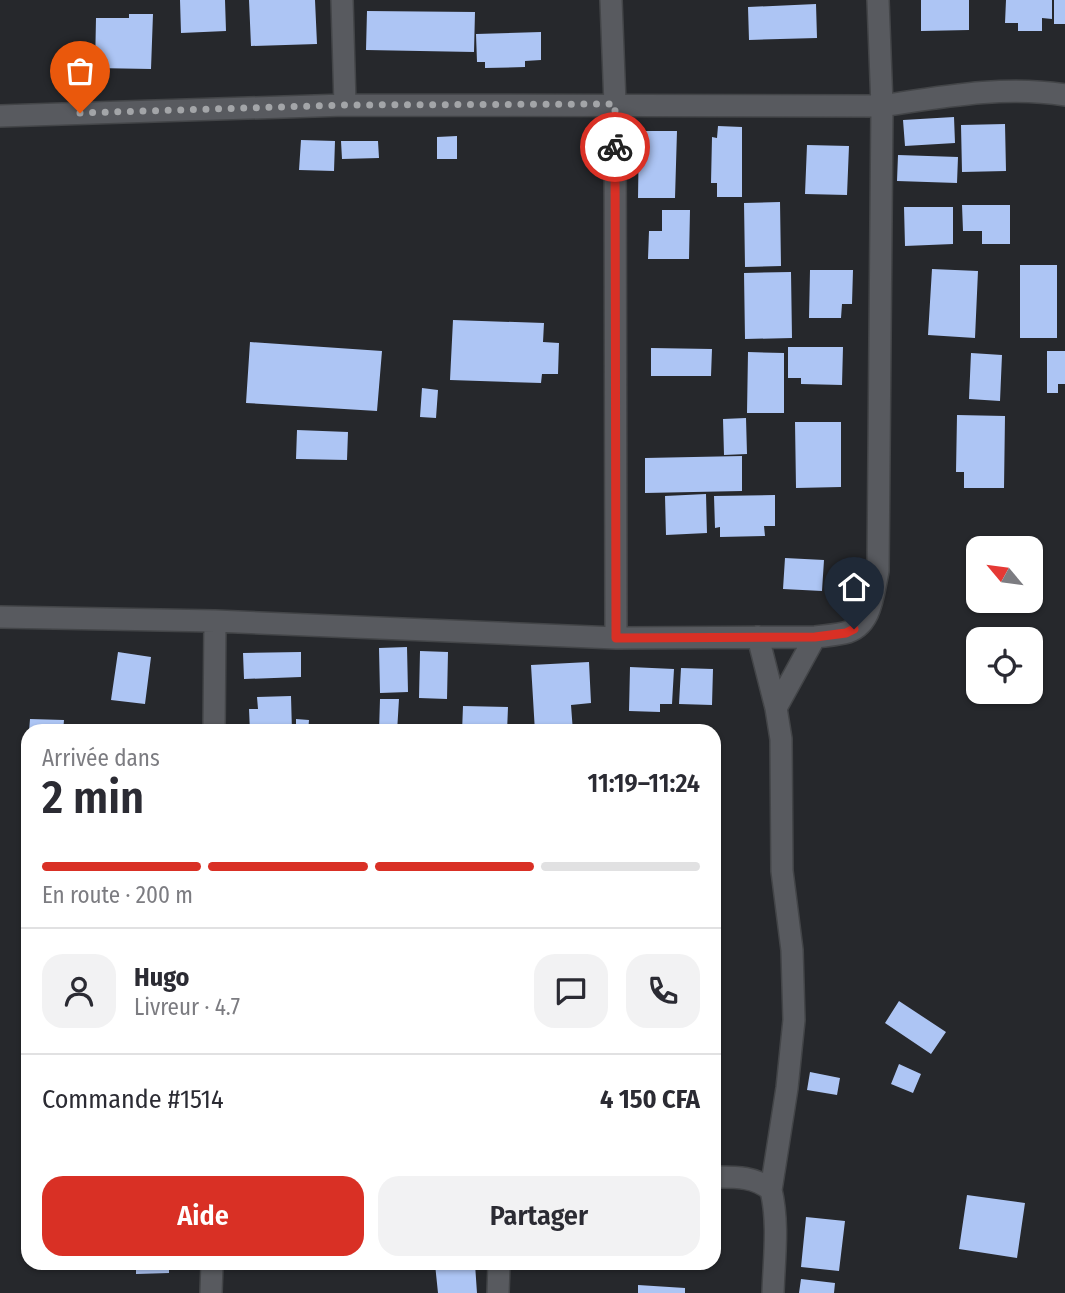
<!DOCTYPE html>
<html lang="fr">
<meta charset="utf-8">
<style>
:root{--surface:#fff;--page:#f2f2f3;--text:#2b2b33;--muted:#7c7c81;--line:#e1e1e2;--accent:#d93025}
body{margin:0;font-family:"Fira Sans Condensed",sans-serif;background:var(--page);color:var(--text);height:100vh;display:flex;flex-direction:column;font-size:26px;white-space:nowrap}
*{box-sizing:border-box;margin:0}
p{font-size:23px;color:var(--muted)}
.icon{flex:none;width:38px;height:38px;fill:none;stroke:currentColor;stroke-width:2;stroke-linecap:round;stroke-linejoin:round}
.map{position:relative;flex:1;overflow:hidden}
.sheet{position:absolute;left:21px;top:724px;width:700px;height:546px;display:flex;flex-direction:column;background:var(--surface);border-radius:21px;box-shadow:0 2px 5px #0004}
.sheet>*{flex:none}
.needle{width:46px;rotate:299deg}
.buttons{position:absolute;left:966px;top:536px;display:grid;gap:14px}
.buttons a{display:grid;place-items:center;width:77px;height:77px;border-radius:14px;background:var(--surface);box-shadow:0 2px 5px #0004;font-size:35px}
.pin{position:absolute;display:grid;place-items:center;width:60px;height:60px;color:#fff;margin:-72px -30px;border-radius:50% 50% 50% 0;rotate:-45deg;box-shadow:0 0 7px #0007}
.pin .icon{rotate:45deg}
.courier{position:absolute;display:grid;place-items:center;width:70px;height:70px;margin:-35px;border:5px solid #d93025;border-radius:50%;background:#fff;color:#222;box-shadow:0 2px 9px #0007}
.overview em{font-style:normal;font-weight:600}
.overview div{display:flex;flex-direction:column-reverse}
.overview{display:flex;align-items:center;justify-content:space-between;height:119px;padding:0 21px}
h1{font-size:46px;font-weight:600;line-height:52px}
.bar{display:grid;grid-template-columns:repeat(4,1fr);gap:10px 7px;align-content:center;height:84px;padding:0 21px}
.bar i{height:9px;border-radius:5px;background:var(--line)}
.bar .current{background:var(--accent)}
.bar p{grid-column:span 4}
.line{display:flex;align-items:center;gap:18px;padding:0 21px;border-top:2px solid var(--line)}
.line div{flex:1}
.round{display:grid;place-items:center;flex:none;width:74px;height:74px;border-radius:21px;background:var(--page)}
.primary-button{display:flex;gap:14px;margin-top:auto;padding:14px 21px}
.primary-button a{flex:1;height:80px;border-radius:21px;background:var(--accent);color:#fff;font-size:28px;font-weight:600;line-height:80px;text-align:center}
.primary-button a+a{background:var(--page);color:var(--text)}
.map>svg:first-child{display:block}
.building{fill:#adc5f4}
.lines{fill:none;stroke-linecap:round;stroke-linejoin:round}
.street-casing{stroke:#434548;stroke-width:24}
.street{stroke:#585a5f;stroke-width:21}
.done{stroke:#a3a5a8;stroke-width:7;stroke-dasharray:0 12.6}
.route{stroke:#d93025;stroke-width:9}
</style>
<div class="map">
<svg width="1065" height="1293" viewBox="0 0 1065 1293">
<rect width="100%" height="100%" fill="#26282c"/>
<path class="building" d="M180 0H225L226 31 181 33Z
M249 0H315L317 44 251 46Z
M921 0H969V30L921 31Z
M1006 0H1052V19L1042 18V31H1018V23H1005Z
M1054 0H1065V24H1054Z
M816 4 817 38 749 40 748 7Z
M367 11 475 12 474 52 366 50Z
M129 14H153L151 69 95 68 96 18H129Z
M541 32V60L525 61V67L485 68V62H477L476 34Z
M954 117 955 143 905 146 903 120Z
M1005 124 1006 171 962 172 961 125Z
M718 126 742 127V197H717V183H711L712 137 717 138Z
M639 131H677L675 198H638Z
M457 136V159H437V137Z
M301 140 335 141 334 171 299 170Z
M341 141H378L379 158 342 159Z
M807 145 849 146 847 195 805 194Z
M898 155 958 157 957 183 897 181Z
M780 202 781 266 745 267 744 203Z
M962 205H1010V244H982V231H963Z
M904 207H953V244L905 246Z
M662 210H690L689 259H648L649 231H662Z
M1020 265H1057V338H1020Z
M932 269 978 271 975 338 928 335Z
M810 270H853L852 304H842L841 318H809Z
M791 272 792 338 745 339 744 273Z
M453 320 544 323 543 342 559 343 558 374H542L541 383 450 380Z
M250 342 382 351 377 411 246 403Z
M788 347H843L842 385 801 384V378H788Z
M651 348 712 349 711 376H651Z
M1047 351H1065V384H1058V393H1047Z
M748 352 784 353V413H747Z
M971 353 1002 355 1000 401 969 399Z
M422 388 438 390 436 418 420 417Z
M957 415 1005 416 1004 488H964V472H956Z
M746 418 747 454 724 455 723 419Z
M795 422H841V487L796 488Z
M297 430 348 432 347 460 296 459Z
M742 456V491L645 493V458Z
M706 494 707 533 666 535 665 496Z
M775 495V526H764L765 536 720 537V527L715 528 714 496Z
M785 558 824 560 822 591 783 589Z
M407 647 408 692 380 693 379 648Z
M420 651 448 652 447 699 419 698Z
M118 652 151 657 145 704 111 700Z
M301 652V677L244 679 243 653Z
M589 662 591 703 571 705 573 732H535L531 665Z
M630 667 674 669 672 704H660V712L629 711Z
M681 668 713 669 712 705 679 704Z
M291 696 292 732H250L249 709H258L257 697Z
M380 699H399L397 732H379Z
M463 706 508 707 507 732H462Z
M30 719 64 720 63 732H29Z
M296 719 309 720 308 732H296Z
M899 1001 946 1032 931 1054 885 1023Z
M899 1064 921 1074 913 1093 891 1084Z
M810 1072 840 1078 837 1095 807 1090Z
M967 1195 1025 1203 1017 1258 959 1249Z
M806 1217 845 1221 839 1271 801 1267Z
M136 1264H169V1273L136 1274Z
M435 1264H475L477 1293H438Z
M801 1279 835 1283 834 1293H799Z
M638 1285 685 1288V1293H638Z"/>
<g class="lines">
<g class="street-casing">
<path id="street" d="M342 0 345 105
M611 0 615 104 616 638
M0 116 345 105 882 106C942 97 1004 85 1065 95
M0 617 215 621 616 638 815 637C825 636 835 635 844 633 872 627 873 594 878 571L882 106 878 0
M758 637 776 708 781 739 782 871 792 950 794 1020 787 1088 771 1190C779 1224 774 1259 773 1293
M776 708 815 637
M214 732 215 621
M714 1177C735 1177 754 1176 771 1190
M211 1293 212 1264
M498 1293 499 1264"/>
</g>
<use href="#street" class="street"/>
</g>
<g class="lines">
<path class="done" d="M80 113 345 105 615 104V147"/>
<path class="route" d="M615 147 616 638 815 637 846 633 854 629"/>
</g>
</svg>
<div class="buttons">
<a><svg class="needle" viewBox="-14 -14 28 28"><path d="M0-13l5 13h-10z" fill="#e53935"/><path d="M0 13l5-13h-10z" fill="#7c7c81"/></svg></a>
<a><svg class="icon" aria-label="locate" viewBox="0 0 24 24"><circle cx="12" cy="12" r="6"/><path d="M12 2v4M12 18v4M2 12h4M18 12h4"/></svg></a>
</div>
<div class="pin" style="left:80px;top:113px;background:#ea580c"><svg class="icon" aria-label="bag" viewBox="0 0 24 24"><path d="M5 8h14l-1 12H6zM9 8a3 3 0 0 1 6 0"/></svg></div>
<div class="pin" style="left:854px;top:629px;background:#1f2937"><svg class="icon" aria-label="home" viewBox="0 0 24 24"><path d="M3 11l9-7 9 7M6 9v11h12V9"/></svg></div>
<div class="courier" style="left:615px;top:147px"><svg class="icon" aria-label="bike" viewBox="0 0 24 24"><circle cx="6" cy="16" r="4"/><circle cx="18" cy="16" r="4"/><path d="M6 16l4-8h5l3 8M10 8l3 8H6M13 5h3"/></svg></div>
<section class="sheet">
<div class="overview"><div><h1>2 min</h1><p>Arrivée dans</p></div><em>11:19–11:24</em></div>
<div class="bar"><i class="current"></i><i class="current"></i><i class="current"></i><i></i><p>En route · 200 m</p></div>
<div class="line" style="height:126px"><a class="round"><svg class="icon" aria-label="person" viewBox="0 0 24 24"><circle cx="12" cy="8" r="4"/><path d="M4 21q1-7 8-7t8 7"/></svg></a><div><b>Hugo</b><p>Livreur · 4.7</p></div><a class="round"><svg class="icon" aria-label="chat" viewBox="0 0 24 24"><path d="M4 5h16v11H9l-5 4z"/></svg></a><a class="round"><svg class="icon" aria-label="phone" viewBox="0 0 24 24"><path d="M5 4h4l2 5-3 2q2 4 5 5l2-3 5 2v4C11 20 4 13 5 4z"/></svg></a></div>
<div class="line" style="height:91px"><div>Commande #1514</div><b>4 150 CFA</b></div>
<div class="primary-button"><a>Aide</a><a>Partager</a></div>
</section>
</div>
